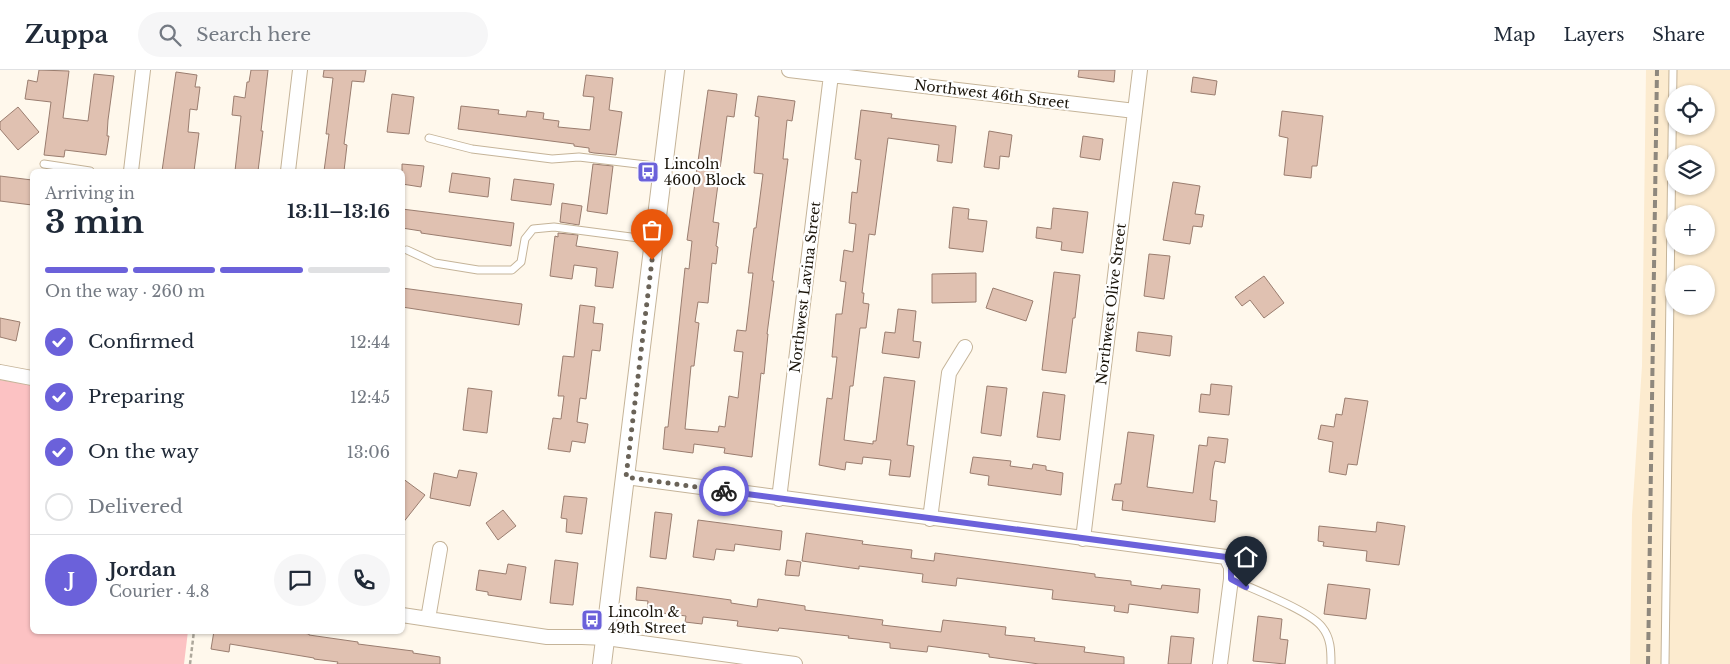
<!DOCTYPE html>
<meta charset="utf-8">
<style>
:root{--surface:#fff;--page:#f6f6f7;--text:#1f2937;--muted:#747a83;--line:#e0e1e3;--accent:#6b61da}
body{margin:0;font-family:"Libre Baskerville",serif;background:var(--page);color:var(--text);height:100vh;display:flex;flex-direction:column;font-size:19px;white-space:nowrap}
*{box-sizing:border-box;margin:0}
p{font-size:16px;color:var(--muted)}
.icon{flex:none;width:28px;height:28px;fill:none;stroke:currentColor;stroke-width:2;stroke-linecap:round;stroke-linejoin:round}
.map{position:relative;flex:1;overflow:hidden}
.sheet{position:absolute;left:30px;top:99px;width:375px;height:465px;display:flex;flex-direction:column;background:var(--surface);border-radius:8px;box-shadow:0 1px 4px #0004}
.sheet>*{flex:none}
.controls{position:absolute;left:1665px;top:15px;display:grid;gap:10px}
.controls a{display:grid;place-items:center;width:50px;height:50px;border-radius:50%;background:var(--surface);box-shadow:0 1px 4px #0004;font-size:25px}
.pin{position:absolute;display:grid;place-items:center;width:42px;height:42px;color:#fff;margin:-51px -21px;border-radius:50% 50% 50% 0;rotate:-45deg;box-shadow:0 0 5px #0007}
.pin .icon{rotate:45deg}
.courier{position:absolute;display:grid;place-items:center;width:50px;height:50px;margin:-25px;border:4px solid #6b61da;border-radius:50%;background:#fff;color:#222;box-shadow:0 1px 6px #0007}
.summary em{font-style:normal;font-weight:700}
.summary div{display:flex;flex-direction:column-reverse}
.summary{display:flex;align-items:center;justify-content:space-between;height:85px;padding:0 15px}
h1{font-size:32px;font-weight:700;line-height:38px}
.bar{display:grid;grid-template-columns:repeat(4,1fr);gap:8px 5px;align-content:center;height:60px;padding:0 15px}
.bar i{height:6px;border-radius:4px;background:var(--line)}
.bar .selected{background:var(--accent)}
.bar p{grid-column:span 4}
.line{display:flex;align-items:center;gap:12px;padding:0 15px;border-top:1px solid var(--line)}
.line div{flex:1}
.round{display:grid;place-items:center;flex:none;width:52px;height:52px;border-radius:26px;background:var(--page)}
ol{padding:0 15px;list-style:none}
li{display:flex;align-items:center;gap:15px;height:55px}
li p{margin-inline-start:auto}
li .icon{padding:5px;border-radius:50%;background:var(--accent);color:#fff;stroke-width:4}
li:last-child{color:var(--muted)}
li i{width:28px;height:28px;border:2px solid var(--line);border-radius:50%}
header{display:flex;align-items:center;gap:30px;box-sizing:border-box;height:70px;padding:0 25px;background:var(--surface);border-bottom:1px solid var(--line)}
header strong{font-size:24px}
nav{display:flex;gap:28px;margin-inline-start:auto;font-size:18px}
.search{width:350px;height:45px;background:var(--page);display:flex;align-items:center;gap:12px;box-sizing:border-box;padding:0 18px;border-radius:28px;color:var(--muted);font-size:19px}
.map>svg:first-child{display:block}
.built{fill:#fcebcf;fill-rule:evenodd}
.green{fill:#fcc2c3}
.building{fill:#e0c1b1;stroke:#9a7d6f}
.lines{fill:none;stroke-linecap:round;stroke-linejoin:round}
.service-casing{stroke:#c5b499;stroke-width:9}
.minor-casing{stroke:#c5b499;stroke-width:16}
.tertiary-casing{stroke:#c5b499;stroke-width:20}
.path{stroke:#ada79b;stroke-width:2.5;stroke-dasharray:4 2.5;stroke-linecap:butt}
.service{stroke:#fff;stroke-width:7}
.minor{stroke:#fff;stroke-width:14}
.tertiary{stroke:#fff;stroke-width:18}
.rail{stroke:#8f887d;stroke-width:4;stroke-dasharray:8 4;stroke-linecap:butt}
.done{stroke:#6a6358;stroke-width:5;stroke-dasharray:0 9}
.route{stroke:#6b61da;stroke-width:6}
.labels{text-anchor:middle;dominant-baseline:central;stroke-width:4.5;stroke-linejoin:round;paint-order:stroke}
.street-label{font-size:14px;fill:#191309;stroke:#fff}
.poi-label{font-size:14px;fill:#191309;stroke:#fff;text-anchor:start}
</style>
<header>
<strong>Zuppa</strong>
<div class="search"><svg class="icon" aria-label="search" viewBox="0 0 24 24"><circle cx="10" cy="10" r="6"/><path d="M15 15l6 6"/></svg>Search here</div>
<nav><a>Map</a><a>Layers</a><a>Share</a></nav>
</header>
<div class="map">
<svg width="1730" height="594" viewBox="0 0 1730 594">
<rect width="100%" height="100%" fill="#fff8ec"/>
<path class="built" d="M1646 0H1730V594H1630L1632 445 1642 296ZM1674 24H1706V56H1674ZM1674 84H1706V116H1674ZM1674 144H1706V176H1674ZM1674 204H1706V236H1674Z"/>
<path class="green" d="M0 310 32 315V561H188L184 594H0Z"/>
<path class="building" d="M39 0 69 1 63 48 88 51 94 4 114 6 108 50 107 66H109L106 85 65 80 64 87 44 85 51 32 25 29 28 10 37 12Z
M251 0H268L261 61H263L258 101H235L241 46 232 45 234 26 245 28 247 12H249Z
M324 0H366L364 12 352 11 344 74 347 75 344 101H324L329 64H326L333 8 323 7Z
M1079 0H1115L1114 12 1078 7Z
M176 2 197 5 195 17H200L197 40 190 39 188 62 199 63 194 101H162Z
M586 5 613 8 609 40 622 42 616 85 594 83 589 82V78L574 76V74L458 59 461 36 499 40 498 44 526 47 527 41 544 43 543 49 559 51 558 57 590 60 594 27 583 26Z
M1193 7 1217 11 1215 25 1191 22Z
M708 20 737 24 734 47 727 46 713 152 719 153 716 176 718 177 716 194 712 193 708 233 698 232 695 252 699 253 694 296H691L685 359 718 362 719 356 725 357 729 326 738 328 743 282 734 281 737 260 746 261 753 203H748L754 158H756L763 104 754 103 759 47 755 46 758 26 795 31 792 51 787 50 783 89H788L772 211H774L767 264H768L764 304 761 303 752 387 724 383 725 378 694 374 693 383 663 379 665 357H668L685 198 689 199 692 171 687 170Z
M392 24 414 27 409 64 387 62Z
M18 37 39 62 18 80 0 59V52Z
M861 40 892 44 891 48 956 56 952 93 937 91 939 75 888 68 875 165 869 164 862 223H864L863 233 869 234 866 258H860L853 316H850L844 370 873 374V371H876L884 307 915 311 907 375 914 376 910 407 889 405 891 390 863 387 862 394 846 392 845 400 819 395 827 328 832 329 837 287H832L836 244H842L846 212 840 211 844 180 853 182 856 154 849 153 852 122 857 123 861 90 855 89Z
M1282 41 1323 46 1317 96H1312L1311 108 1284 105 1288 68 1279 66Z
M989 61 1012 65 1009 87 1000 86 999 99 984 97Z
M1083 66 1103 69 1100 90 1080 87Z
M402 94 424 96 421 117 402 114Z
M593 94 613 96 607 144 587 141Z
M452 103 490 108 488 127 449 122Z
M0 106 32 110V135L0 131Z
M514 109 554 114 551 135 511 130Z
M1173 112 1200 116 1195 144 1204 145 1202 157 1193 156 1190 174 1163 170Z
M562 133 582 136 579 155 560 152Z
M953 137 969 139 968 149 987 151 983 182 949 178Z
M1053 138 1088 142 1083 183 1061 180 1062 172 1036 168 1037 157 1051 159Z
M402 139 514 153 511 176 421 163V161L402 158Z
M558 163 578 165 576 176 618 182 613 218 595 216 597 198 574 195 572 209 550 206 555 166 558 167Z
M1149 184 1170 186 1164 229 1144 226Z
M1054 202 1080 205 1075 248H1073L1066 303 1042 300Z
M976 203V232L932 233V204Z
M1264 206 1284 233 1264 248 1250 230 1242 236 1235 227Z
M402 218 522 234 519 255 402 237Z
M993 218 1033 231 1026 251 986 238Z
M580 235 595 237 593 253 603 254 600 281 592 280 586 329 580 328 577 352 588 354 585 373 572 371 570 382 548 379 553 348 561 349 564 326H558L563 286 574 287Z
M898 239 916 241 913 271 921 272 919 288 882 283 885 262 895 263Z
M0 248 20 252 16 271 0 267Z
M1138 262 1172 266 1170 286 1136 281Z
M1211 314 1232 316 1229 345 1199 342 1201 324 1210 325Z
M987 316 1007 318 1001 366 981 363Z
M468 318 492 321 487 363 463 360Z
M1043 322 1065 325 1060 370 1037 367Z
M1345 328 1368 331 1357 395 1348 394 1346 405 1329 402 1333 372 1318 369 1321 355 1334 357 1336 344 1342 345Z
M1128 362 1154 365 1147 417 1193 423 1199 375 1207 376 1208 367 1228 369 1225 393 1215 391 1213 399 1210 430 1217 431 1215 452 1122 440 1123 431 1112 430 1115 414H1121Z
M973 387 1011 391 1010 396 1032 399 1033 394 1046 396V400L1063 403 1061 425 988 415 989 406 970 403Z
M459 400 477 403 470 436 430 428 434 403 457 408Z
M402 408 425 425 402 454Z
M564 426 587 428 582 464 566 462 567 449 561 448Z
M503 440 516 456 498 470 486 453Z
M655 442 672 444 666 489 650 487Z
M698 450 782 461 780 480 735 474 734 481 716 479 714 490 693 487Z
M1377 452 1405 456 1399 495 1366 491 1367 481 1323 476 1324 472 1318 471 1319 456 1376 462Z
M806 463 863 471 862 474 912 480 911 488 934 491 935 483 1095 504V507L1131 511V515L1161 519 1162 515 1200 519 1198 543 1129 534 1128 543 1114 541 1115 536 1052 529 1053 520 957 508 956 516 922 512 923 504 859 496V499L802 491Z
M555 490 578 493 573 535 550 533Z
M787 490 801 492 799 506 785 505Z
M508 494 526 497 521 530 488 525V522L476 520 479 500 506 504Z
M1328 514 1370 519 1366 549 1324 544Z
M637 517 731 530V533L757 537 758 529 805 536V540L883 550 882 555 941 562 943 550 1006 557 1005 565 1035 568 1034 571 1085 577 1084 582 1124 587V594H1039L989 587V584L928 576 927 582 890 578V573L848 568 849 566 779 558 778 561 737 556 738 551 703 547 702 554 685 552 686 546 647 541 648 531 636 530Z
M1258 546 1282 549 1280 569 1288 570 1285 594 1253 591Z
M214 561H291L309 564V565L358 572V574L413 581V583L440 587V594H337L338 592 314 589V588L230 574 229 582 211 579Z
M1171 566 1194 568 1191 594H1168Z"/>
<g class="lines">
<g class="service-casing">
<path id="service" d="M429 68 472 79 552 89 579 87 663 97
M44 94 90 101
M407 180 435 193 478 200H512L521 192 525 169 533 159 554 157 654 170
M1231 509C1252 519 1309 540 1322 557 1331 568 1331 581 1331 594
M1665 594 1673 0"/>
</g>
<g class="minor-casing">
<path id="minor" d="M789 0 1135 41
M131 101 143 0
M288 101 300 0
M0 302 32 308
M626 407 1226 487 1231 497V509L1220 594
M779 429 831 5
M930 449 949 303 965 277
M1083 469 1140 0
M402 545 547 567H582L606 568 795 594
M428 549 440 479"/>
</g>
<g class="tertiary-casing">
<path id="tertiary" d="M602 594 675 0"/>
</g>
<path class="path" d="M190 594 194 561"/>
<use href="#service" class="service"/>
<use href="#minor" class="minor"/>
<use href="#tertiary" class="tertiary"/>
<path class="rail" d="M1648 594 1657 0"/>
</g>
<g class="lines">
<path class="done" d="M652 190 626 407 724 421"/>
<path class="route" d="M724 421 1226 487 1231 497V509L1246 517"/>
</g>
<defs>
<g id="bus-square" transform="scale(1.125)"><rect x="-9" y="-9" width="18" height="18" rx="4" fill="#6b61da" stroke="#fff"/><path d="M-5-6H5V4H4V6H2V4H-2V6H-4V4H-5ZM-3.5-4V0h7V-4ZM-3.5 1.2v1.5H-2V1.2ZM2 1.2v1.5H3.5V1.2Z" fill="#fff"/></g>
</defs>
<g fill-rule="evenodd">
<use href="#bus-square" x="648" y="102"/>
<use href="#bus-square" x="592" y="550"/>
</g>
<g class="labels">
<g class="street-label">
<text transform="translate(992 24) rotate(7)">Northwest 46th Street</text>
<text transform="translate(805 217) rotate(-83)">Northwest Lavina Street</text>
<text transform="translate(1111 234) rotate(-83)">Northwest Olive Street</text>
</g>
<g class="poi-label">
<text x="664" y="94">Lincoln<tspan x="664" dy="16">4600 Block</tspan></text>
<text x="608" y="542">Lincoln &amp;<tspan x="608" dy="16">49th Street</tspan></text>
</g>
</g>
</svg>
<div class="controls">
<a><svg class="icon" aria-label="locate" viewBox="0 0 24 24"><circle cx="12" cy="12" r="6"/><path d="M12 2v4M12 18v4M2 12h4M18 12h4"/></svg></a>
<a><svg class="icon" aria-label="layers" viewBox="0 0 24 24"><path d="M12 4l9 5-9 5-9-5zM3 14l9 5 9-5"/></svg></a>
<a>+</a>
<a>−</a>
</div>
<div class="pin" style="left:652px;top:190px;background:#ea580c"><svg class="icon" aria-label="bag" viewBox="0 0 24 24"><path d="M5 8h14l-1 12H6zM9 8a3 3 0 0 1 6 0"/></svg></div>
<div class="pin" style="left:1246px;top:517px;background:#1f2937"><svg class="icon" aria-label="home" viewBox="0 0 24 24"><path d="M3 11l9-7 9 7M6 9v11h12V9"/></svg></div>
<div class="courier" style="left:724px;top:421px"><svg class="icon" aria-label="bike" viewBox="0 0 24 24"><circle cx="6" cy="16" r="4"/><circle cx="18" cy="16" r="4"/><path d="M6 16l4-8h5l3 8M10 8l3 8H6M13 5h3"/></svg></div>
<section class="sheet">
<div class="summary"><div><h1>3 min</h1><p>Arriving in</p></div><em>13:11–13:16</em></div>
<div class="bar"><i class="selected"></i><i class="selected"></i><i class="selected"></i><i></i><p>On the way · 260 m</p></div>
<ol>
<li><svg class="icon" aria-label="check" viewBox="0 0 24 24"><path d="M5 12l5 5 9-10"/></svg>Confirmed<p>12:44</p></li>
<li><svg class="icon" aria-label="check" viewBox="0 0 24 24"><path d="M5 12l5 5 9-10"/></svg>Preparing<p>12:45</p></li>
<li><svg class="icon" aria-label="check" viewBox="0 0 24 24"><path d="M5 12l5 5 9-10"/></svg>On the way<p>13:06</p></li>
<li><i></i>Delivered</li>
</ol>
<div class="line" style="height:90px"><b class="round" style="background:var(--accent);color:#fff">J</b><div><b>Jordan</b><p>Courier · 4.8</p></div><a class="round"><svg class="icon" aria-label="chat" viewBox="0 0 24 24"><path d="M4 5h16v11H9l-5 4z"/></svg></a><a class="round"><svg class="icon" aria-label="phone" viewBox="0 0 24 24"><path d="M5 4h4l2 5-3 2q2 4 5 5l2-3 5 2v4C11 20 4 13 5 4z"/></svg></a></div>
</section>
</div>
